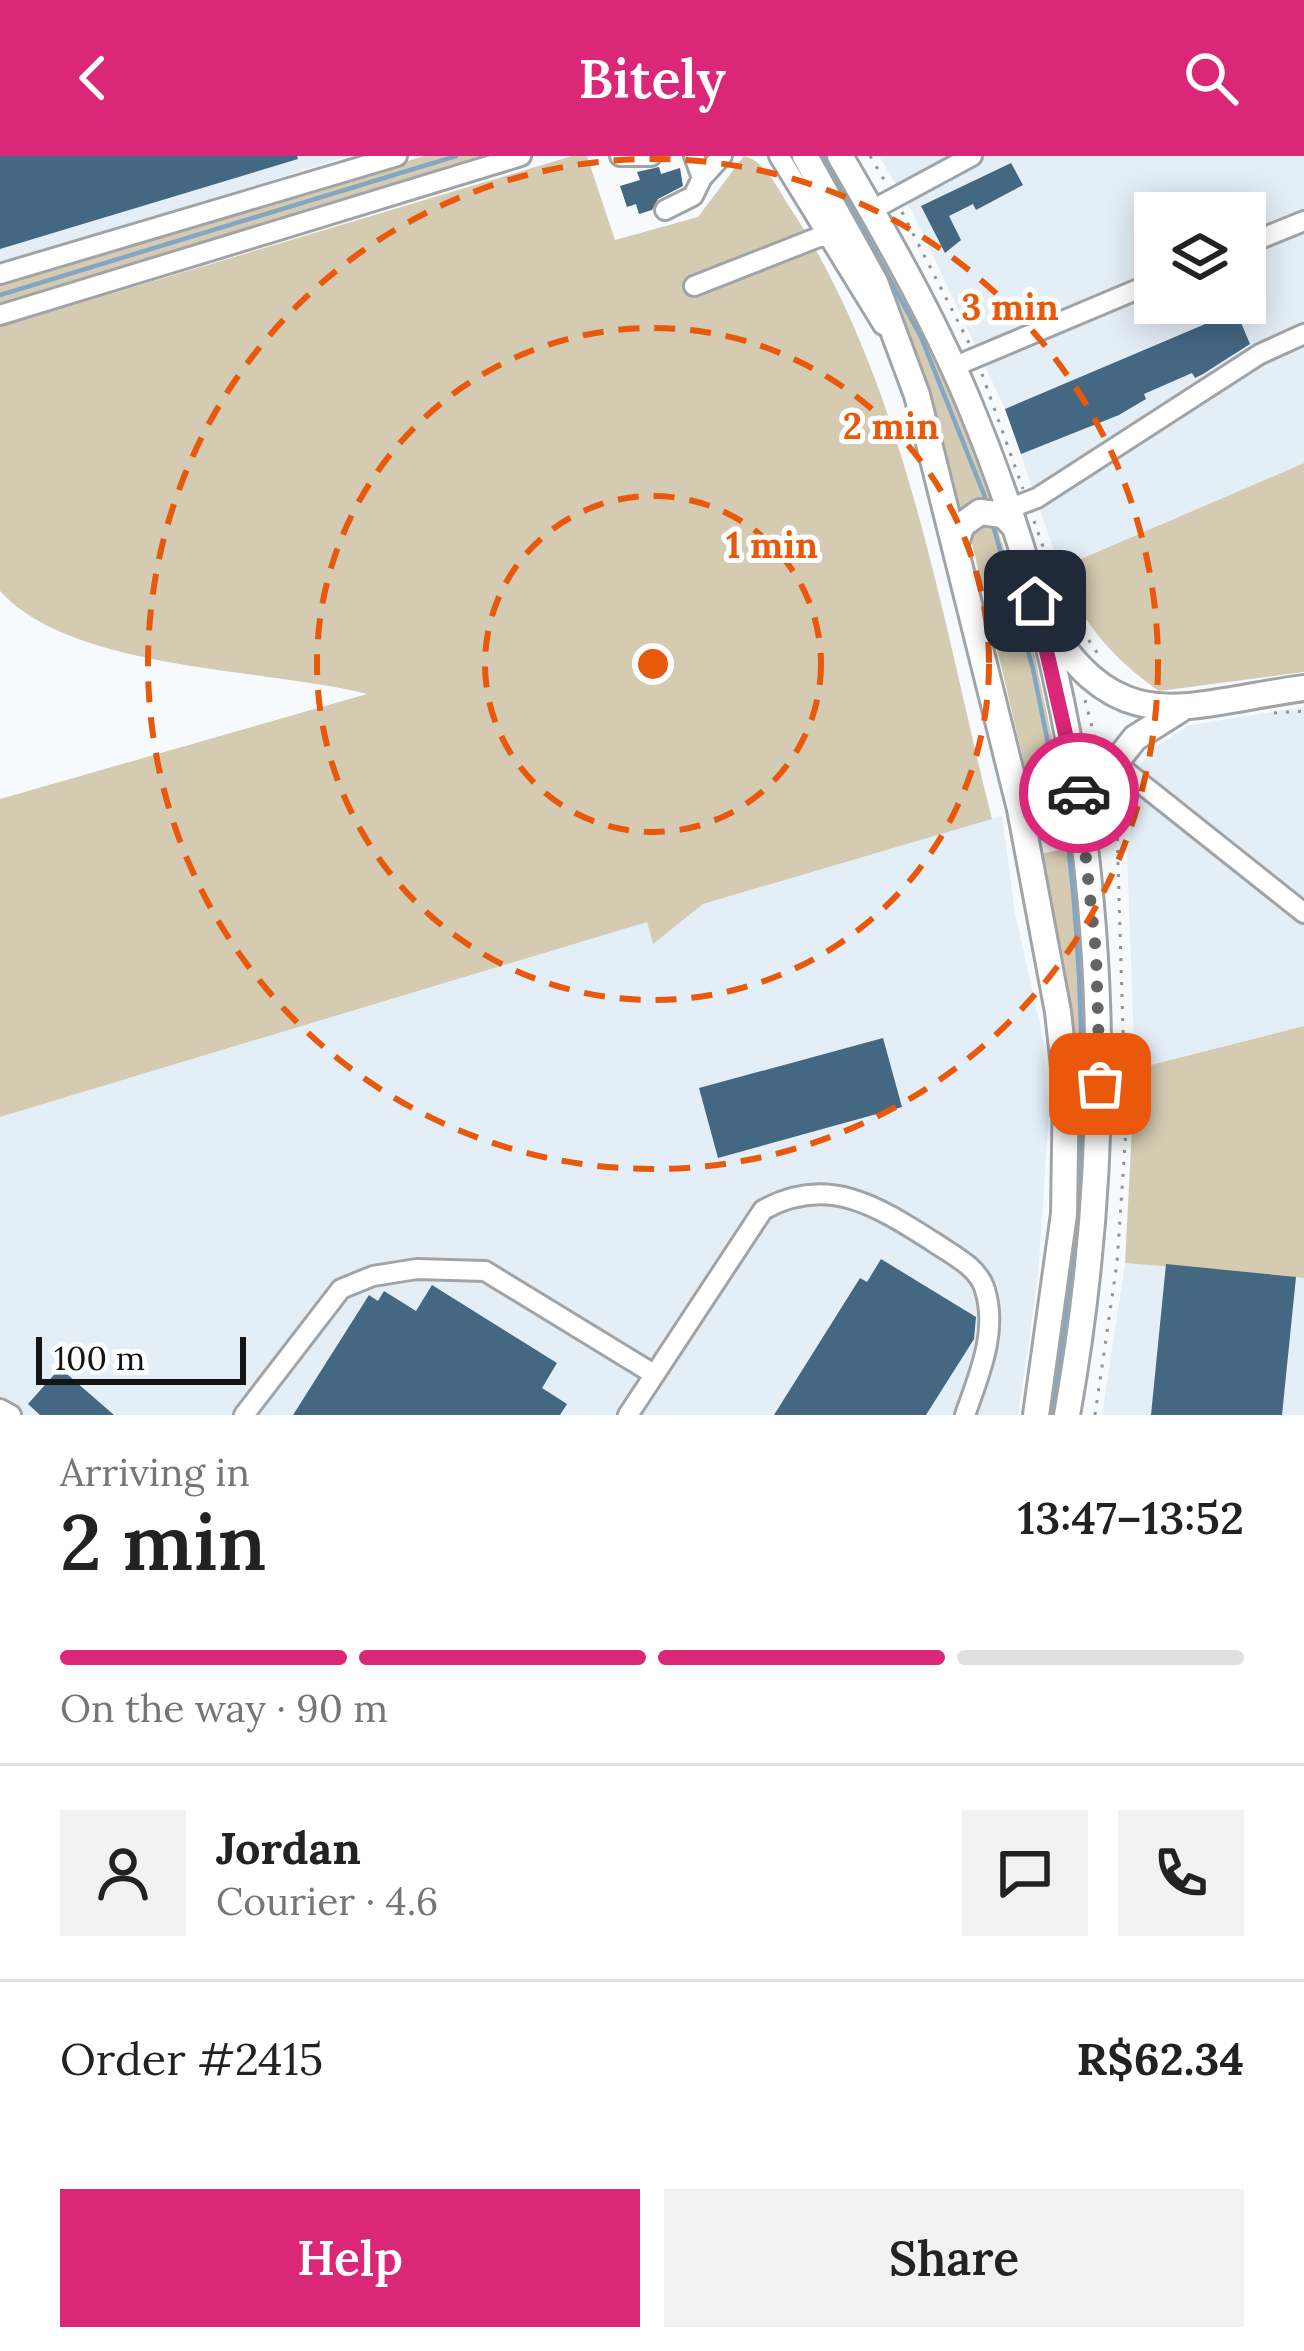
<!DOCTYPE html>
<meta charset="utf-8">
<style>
:root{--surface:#fff;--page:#f2f2f2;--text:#222;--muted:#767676;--line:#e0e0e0;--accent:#db2777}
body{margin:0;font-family:Lora,serif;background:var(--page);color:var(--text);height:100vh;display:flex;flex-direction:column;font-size:45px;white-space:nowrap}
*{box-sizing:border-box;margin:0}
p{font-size:39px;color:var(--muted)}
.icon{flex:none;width:66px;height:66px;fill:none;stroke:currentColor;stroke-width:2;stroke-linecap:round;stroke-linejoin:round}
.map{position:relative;height:1259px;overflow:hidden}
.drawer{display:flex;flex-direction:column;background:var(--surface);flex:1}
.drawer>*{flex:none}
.fabs{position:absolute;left:1134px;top:36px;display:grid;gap:24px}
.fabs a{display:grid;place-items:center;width:132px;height:132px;border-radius:0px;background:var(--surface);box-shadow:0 6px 30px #0003;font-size:60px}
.scale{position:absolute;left:36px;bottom:30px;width:210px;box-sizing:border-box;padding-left:12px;border:6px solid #131415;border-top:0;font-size:33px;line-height:42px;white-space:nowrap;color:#131415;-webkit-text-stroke:9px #fff;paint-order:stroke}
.pin{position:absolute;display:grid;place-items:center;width:102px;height:102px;color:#fff;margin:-51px;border-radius:24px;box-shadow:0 6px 18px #0006}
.courier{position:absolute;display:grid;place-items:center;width:120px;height:120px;margin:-60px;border:9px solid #db2777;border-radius:50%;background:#fff;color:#222;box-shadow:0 3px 15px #0007}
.summary em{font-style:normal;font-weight:600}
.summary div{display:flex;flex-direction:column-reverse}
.summary{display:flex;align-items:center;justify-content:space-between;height:204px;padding:0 60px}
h1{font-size:78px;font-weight:600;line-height:90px}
.bar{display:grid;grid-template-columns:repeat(4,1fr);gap:18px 12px;align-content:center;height:144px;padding:0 60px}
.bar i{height:15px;border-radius:9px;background:var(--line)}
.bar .current{background:var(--accent)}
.bar p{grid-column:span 4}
.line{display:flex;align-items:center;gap:30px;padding:0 60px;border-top:3px solid var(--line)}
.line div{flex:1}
.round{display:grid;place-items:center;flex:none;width:126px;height:126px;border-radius:0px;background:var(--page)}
.primary-button{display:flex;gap:24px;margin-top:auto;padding:24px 60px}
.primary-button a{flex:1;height:138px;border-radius:0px;background:var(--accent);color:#fff;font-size:48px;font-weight:600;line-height:138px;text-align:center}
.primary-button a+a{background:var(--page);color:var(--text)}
header{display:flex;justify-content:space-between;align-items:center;height:156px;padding:0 60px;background:var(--accent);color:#fff;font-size:54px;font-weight:600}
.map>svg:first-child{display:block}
.built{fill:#e4eef7;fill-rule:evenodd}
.green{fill:#d5cbb2}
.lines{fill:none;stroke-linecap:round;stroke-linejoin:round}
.stream{stroke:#82a7c4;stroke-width:4.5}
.building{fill:#446782}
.minor-casing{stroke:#a0a4a7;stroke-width:24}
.major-casing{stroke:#a0a4a7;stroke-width:30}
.path{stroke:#909294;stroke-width:3;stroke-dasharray:3 9;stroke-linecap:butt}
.minor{stroke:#fff;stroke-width:18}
.major{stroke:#fff;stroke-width:24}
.done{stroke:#626466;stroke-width:12;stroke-dasharray:0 21.6}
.route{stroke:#db2777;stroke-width:15}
.ring{fill:none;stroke:#e8590c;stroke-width:6;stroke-dasharray:21 15}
.centre{fill:#e8590c;stroke:#fff;stroke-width:6}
.ring-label{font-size:36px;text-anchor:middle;font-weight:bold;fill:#e8590c;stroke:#fff;stroke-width:10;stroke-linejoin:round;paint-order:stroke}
</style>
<header><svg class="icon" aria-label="back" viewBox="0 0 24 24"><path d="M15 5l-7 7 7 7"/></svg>Bitely<svg class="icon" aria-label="search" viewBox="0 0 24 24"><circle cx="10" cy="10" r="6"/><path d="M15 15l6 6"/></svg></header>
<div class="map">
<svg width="1304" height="1259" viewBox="0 0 1304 1259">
<rect width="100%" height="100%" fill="#f6fafd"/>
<path class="built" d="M0 0H349L0 109Z
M879 0H1304V307L1060 412 1005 253 912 55ZM1155 57H1245V147H1155Z
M1304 551V870L1135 913 1127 699 1140 611 1152 593 1190 569Z
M1002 660 1015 757 1043 882 1049 958 1038 1121 1018 1259H0V961L647 766 654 787 703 748Z
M1125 1107 1304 1122V1259H1102Z"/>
<path class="green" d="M424 0H493L0 151V127Z
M572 0H587L615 84 698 61 744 0C767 6 778 34 791 53 906 229 941 461 992 663L703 748 653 788 647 766 0 961V643L367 538C266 512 72 515 0 435V171Z
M813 0H830C894 111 949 224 991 345L972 346 958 356Z
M1304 307V516L1159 535C1112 502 1081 466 1060 412Z
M976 368 997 371 1030 477 1065 644 1059 658 1044 660 1034 649 971 383Z
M1074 691 1088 841 1084 1060 1056 1259H1045L1076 917 1061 792 1039 698Z
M1304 870V1122L1125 1107 1135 913Z"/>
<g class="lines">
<path class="stream" d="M823 0 921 181 985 341
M0 139 456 0
M993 369 1033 513 1061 652
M1051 1259C1085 1072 1090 885 1069 696"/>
</g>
<path class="building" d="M0 0H297L298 3 0 93Z
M1011 7 1023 29 976 54 973 48 949 60 961 84 945 97 921 50Z
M659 11 661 18 680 12 683 30 658 43 652 54 639 58 636 48 627 51 620 30 640 24 637 16Z
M1236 155 1250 188 1203 218 1195 222 1192 217 1144 238 1146 243 1119 259 1021 298 1005 253Z
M883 882 902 951 718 1002 699 932Z
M881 1103 976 1161 974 1183 926 1259H774L860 1122 867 1126Z
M1166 1108 1296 1121 1282 1259H1151Z
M432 1129 557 1207 542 1232 567 1248 560 1259H293L369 1139 378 1145 384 1135 416 1155Z
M60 1212 114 1259H40L28 1248Z"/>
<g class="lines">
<g class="minor-casing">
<path id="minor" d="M620 0H651
M694 0 702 22 722 0
M779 0 883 169
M665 54 693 40 702 22
M872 54 972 0
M1245 89 1304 65
M0 118 397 0
M694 130 829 77
M0 159 521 0
M953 211 1155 126
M1008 353 1037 342 1260 198 1304 178
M1114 606 1304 757
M0 1253 11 1259
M244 1259 341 1133 373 1120 417 1113 485 1115 652 1217
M628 1259 763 1054C827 1018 877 1050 932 1085 951 1098 979 1111 985 1134 998 1176 979 1219 965 1259"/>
</g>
<g class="major-casing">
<path id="major" d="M805 0 875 126 917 239 1020 653 1058 856 1066 928 1064 1058 1036 1259
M840 0C886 79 931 157 967 242 1102 563 1128 918 1067 1259
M957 384 962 369 980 356 1003 359 1014 370
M1045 464C1120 587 1184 548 1304 532
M1020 653 1036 669H1066L1135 582 1181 553"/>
</g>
<path class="path" d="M870 0 886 27
M902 56 969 187
M982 218 1023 333
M1034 365 1062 444 1100 501
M1085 544 1099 598
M1274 557 1304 555
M1095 1259 1117 1107 1126 974 1116 640"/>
<use href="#minor" class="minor"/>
<use href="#major" class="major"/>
</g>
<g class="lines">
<path class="done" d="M1079 637 1096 797 1100 928"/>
<path class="route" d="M1035 445 1079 637"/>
</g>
<g class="ring">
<circle cx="653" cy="508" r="168"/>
<circle cx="653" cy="508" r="336"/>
<circle cx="653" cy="508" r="505"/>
</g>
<circle cx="653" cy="508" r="18" class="centre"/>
<g class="ring-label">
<text x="1010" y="164">3 min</text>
<text x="891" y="283">2 min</text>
<text x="772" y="402">1 min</text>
</g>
</svg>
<div class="fabs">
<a><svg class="icon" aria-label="layers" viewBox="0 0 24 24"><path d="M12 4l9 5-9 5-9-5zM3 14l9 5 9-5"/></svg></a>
</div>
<div class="scale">100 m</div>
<div class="pin" style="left:1100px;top:928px;background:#ea580c"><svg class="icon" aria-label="bag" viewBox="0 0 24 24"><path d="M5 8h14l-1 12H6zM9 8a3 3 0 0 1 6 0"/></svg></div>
<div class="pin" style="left:1035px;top:445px;background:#1f2937"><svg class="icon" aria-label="home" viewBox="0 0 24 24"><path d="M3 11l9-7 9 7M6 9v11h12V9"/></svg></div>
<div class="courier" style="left:1079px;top:637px"><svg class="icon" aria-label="car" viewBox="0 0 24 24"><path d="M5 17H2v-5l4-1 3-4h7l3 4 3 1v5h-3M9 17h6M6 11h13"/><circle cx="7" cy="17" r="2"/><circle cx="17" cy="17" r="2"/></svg></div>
</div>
<section class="drawer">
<div class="summary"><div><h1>2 min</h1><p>Arriving in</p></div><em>13:47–13:52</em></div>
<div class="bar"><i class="current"></i><i class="current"></i><i class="current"></i><i></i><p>On the way · 90 m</p></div>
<div class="line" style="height:216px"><a class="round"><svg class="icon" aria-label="person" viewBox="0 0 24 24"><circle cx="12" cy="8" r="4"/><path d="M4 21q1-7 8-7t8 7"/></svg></a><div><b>Jordan</b><p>Courier · 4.6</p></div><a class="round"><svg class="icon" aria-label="chat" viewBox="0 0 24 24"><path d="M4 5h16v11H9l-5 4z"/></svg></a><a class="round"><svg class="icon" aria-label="phone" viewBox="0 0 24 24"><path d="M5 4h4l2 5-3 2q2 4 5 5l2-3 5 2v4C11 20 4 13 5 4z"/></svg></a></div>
<div class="line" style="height:156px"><div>Order #2415</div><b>R$62.34</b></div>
<div class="primary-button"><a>Help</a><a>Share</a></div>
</section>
